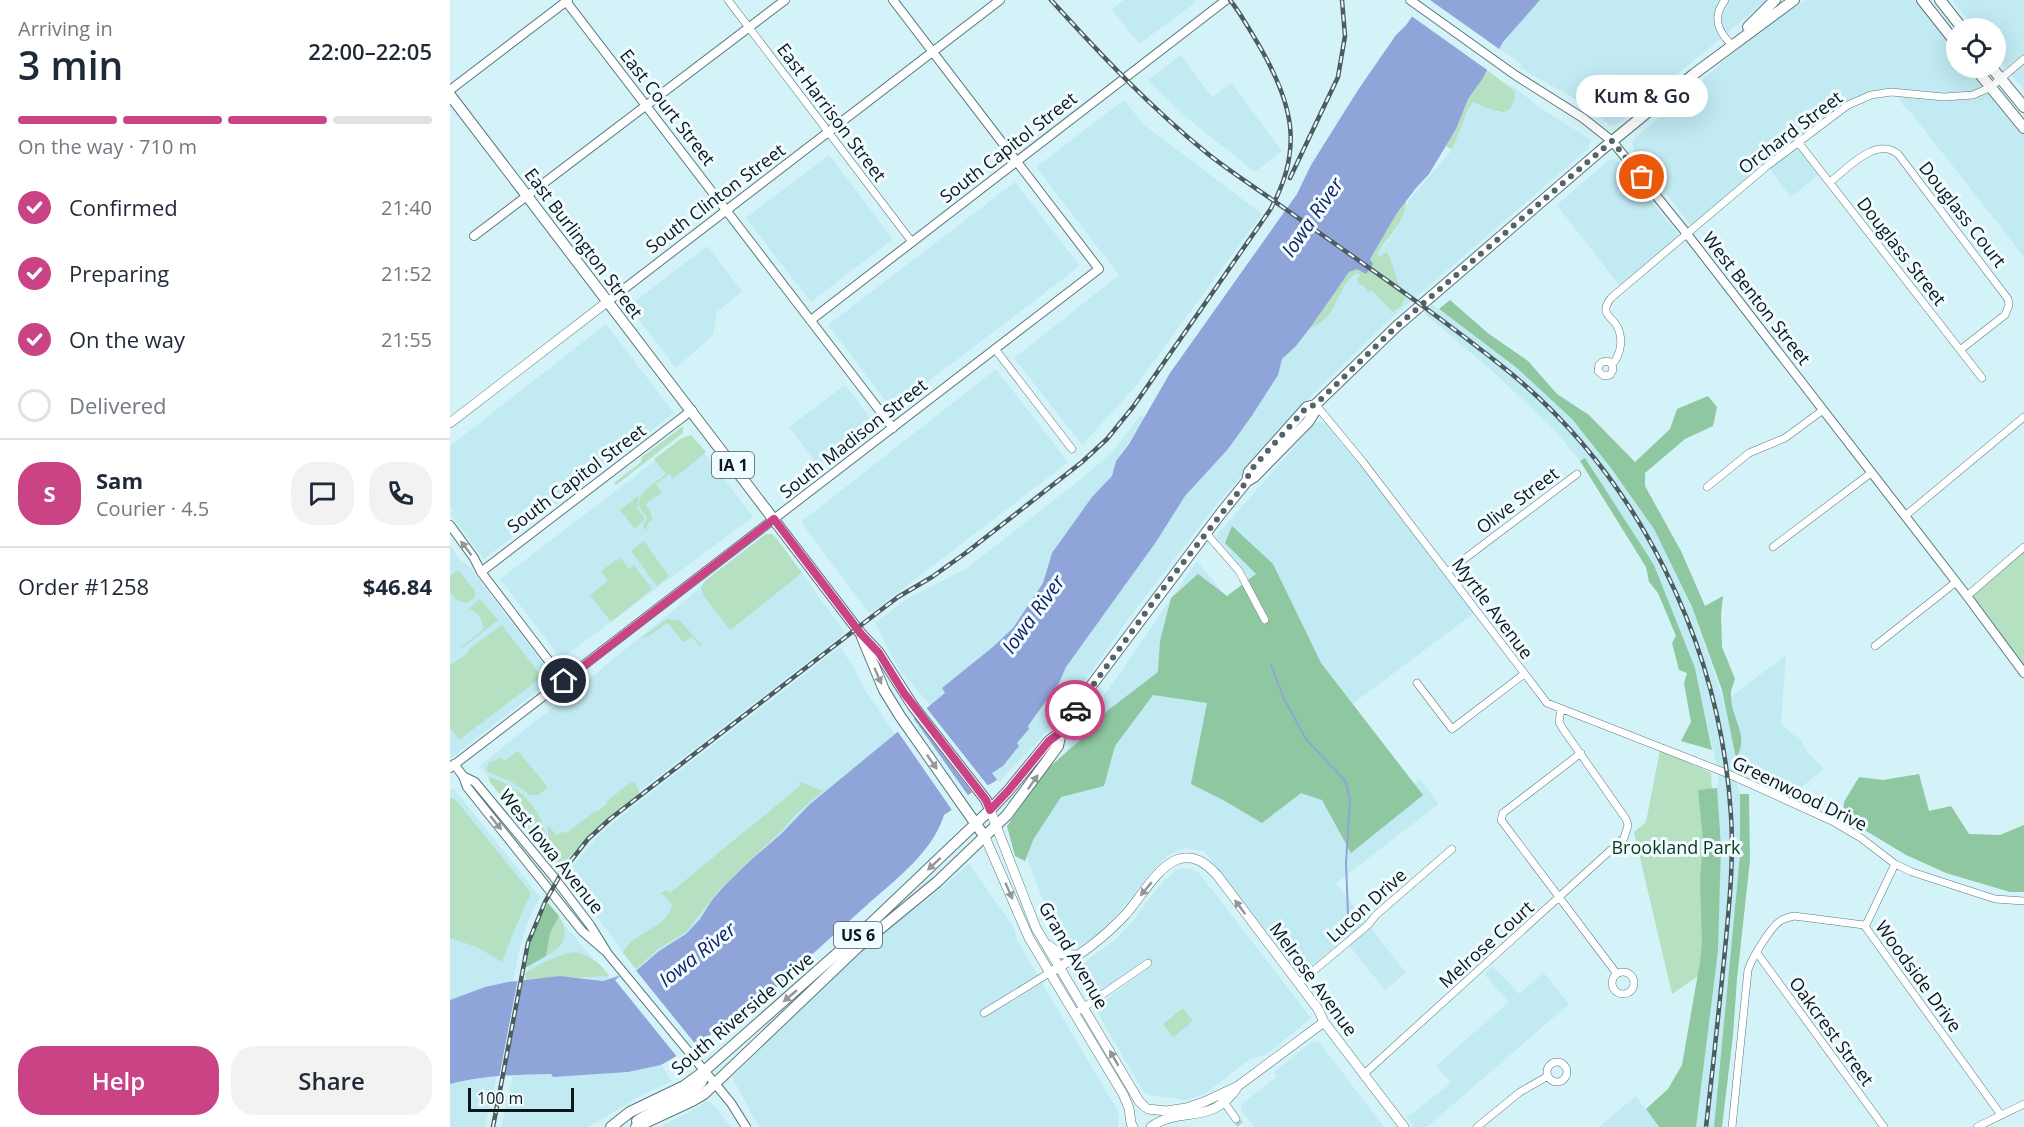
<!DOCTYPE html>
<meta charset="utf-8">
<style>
:root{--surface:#fff;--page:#f2f2f3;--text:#1f2937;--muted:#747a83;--line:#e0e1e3;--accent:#c94385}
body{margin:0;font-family:"Open Sans",sans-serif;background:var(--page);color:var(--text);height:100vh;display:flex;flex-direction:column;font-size:22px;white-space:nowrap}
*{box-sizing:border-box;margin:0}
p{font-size:20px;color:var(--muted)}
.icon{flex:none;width:33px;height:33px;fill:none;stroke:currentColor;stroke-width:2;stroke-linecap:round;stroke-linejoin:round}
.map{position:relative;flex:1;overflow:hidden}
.drawer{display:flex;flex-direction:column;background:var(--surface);width:450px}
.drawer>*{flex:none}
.buttons{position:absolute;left:1496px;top:18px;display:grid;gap:12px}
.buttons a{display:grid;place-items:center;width:60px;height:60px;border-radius:50%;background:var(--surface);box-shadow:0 6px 24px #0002;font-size:30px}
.scale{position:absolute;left:18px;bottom:15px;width:106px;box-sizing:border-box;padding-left:6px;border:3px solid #0c1719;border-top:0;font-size:16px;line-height:21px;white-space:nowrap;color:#0c1719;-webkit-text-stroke:4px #f0fcff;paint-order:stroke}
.pin{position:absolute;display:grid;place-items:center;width:51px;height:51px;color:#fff;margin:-26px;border:3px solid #fff;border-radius:50%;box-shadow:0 2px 6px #0007}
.courier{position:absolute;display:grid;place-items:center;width:60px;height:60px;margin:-30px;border:4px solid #c94385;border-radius:50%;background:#fff;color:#222;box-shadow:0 2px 8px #0007}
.bubble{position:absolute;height:42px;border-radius:21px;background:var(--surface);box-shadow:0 6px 24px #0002;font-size:20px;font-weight:600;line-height:42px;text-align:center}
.summary em{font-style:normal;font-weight:600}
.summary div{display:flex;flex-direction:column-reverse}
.summary{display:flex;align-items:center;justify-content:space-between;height:102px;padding:0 18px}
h1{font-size:39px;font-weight:600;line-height:45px}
.bar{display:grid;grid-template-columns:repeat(4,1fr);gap:9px 6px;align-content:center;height:72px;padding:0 18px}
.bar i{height:8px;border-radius:4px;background:var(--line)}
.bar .selected{background:var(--accent)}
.bar p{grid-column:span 4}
.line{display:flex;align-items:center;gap:15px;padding:0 18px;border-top:2px solid var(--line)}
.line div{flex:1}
.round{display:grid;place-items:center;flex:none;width:63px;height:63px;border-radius:24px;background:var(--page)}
ol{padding:0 18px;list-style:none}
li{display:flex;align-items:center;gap:18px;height:66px}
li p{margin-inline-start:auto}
li .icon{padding:6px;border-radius:50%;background:var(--accent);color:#fff;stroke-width:4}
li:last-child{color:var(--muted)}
li i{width:33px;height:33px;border:3px solid var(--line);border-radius:50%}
.primary-button{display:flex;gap:12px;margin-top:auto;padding:12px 18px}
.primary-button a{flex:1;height:69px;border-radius:24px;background:var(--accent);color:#fff;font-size:24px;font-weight:600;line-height:69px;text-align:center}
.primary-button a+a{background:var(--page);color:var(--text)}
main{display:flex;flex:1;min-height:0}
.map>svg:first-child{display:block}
.built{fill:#c1eaf2}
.green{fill:#b5e0c1}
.forest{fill:#8fc7a0}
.water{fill:#8fa4d9}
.pier{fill:#d4f3f9}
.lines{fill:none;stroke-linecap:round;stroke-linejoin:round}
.stream{stroke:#8fa4d9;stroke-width:2}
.minor-tunnel{stroke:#b6d2d7;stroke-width:7;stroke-dasharray:7 3.5;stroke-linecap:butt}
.minor-casing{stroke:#5c787d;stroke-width:8}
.tertiary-casing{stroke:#5c787d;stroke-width:10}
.secondary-casing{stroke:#5c787d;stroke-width:10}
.primary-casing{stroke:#5c787d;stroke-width:12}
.minor{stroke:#fff;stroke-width:7}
.tertiary{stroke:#fff;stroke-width:8}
.secondary{stroke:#fff;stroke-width:9}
.primary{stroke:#fff;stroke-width:10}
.rail-casing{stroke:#4b5d60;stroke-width:4.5}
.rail{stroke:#f0fcff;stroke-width:2;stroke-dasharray:7;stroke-linecap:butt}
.oneway{fill:#929798}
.done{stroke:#526467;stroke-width:6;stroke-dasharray:0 10.8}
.route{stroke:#c94385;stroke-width:8}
.labels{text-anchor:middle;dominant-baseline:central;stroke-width:6;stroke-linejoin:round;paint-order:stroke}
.shield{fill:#f0fcff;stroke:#505c5e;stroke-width:1.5}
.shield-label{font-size:16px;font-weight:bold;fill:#0c1719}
.street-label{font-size:18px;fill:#0c1719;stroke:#f0fcff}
.park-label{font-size:18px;fill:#0a371d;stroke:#f0fcff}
.water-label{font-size:20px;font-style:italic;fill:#12215f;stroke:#f0fcff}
</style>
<main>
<section class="drawer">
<div class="summary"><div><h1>3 min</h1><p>Arriving in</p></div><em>22:00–22:05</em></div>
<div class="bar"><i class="selected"></i><i class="selected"></i><i class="selected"></i><i></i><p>On the way · 710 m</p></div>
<ol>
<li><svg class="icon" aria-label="check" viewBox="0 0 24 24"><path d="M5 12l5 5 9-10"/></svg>Confirmed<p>21:40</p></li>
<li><svg class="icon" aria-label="check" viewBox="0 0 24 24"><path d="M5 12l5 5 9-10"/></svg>Preparing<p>21:52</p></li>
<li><svg class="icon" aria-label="check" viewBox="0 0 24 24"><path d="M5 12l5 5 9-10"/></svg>On the way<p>21:55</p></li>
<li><i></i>Delivered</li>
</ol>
<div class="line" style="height:108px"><b class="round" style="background:var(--accent);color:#fff">S</b><div><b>Sam</b><p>Courier · 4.5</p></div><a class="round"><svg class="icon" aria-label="chat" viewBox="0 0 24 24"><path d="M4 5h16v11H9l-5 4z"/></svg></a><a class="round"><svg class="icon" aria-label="phone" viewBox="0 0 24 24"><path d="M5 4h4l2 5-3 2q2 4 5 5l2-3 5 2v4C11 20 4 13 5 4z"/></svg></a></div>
<div class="line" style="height:78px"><div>Order #1258</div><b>$46.84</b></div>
<div class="primary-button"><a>Help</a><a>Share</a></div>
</section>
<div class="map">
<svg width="1574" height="1127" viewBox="0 0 1574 1127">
<rect width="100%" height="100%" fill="#d4f3f9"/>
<path class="built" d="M674 0H742L745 3 689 44 662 9Z
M1090 0H1317L1166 125H1161L1120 96 1082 75 1070 67 1072 65 1050 49 1053 42Z
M1356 0H1468L1506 48V68H1521L1574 134V257L1458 109 1451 104 1449 92 1410 99 1349 142 1372 172 1341 197 1317 166 1243 229 1184 150 1182 142 1184 139 1296 42 1319 24Z
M1502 0H1574V90L1545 54V28H1525Z
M731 55 762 97 781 83 832 151 805 172 737 118 698 80Z
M1059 83 1089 107 1139 139 1140 141 1139 148 937 322 860 397 766 505 679 618 630 688 589 740 549 782 541 773 553 766 569 746 566 743 579 729 578 726 609 683 616 667 706 542 735 496 828 375 832 359 846 346 860 328 899 272 920 259 924 252 927 254 945 231 955 207 964 194 1002 150 1017 112 1023 102 1031 103 1047 112H1054L1063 106 1064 90 1058 84Z
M674 100 694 125 812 214 685 387 632 445 564 358 669 275 586 167Z
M379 155 443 239 361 302 296 218Z
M1164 159 1171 164 1232 239 1172 289 1107 205 1158 161Z
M565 182 630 266 442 409 378 325Z
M257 246 292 291 267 312 263 335 226 368 179 306Z
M983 305 1067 368 1122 419 1161 468 1204 529 1242 608 1274 702 1336 655 1331 724 1350 740 1359 754 1374 769 1335 800 1282 777 1286 783 1290 794V855L1264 1127H1246L1268 951 1271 846 1267 788 1269 776 1245 668 1204 565 1135 459 1130 461 1103 428 1040 369 974 313Z
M156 324 224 413 34 559 0 514 3 510 0 506V446Z
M546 369 618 462 420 614 351 522Z
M395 385 425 424 369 466 339 427Z
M690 416 695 417 666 461 662 476 642 497 602 553 593 583 563 628 544 646 492 688 495 693 480 705 449 669 425 623 458 598 517 568 636 475 663 451Z
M867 421 875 424 934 494 1024 613 897 708 959 788 970 779 989 804 886 883 956 973 935 990 894 939 855 973 848 974 754 851 735 848 717 856 699 875 664 918 647 935 629 946 619 949 610 946 565 825 747 561 777 598 819 622 797 575 766 536Z
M235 438 245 441 303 517 111 659 50 579Z
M316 534H322L329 541 395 633 158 815 139 833 110 869 29 766 139 679Z
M0 546 12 562 17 564 96 667 100 675 99 681 95 685 0 759Z
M390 647 404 668 413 687 445 734 360 804 331 834 302 859 262 900 250 919 236 934 209 951 187 970 115 875 150 834 175 813Z
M4 789 90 897 78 922 69 951 63 981 35 987 0 1000V791Z
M519 864 563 926 568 942 669 1113 668 1127H309L282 1077 393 969 433 933 476 901Z
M732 868 741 869 749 873 861 1018 816 1055 800 1059 756 1093 736 1100 699 1095 692 1089 645 1008 701 966 696 958 640 1000 625 975 628 967 665 940 683 921 697 901 713 882 725 871Z
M99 907 160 978 153 981 133 978 76 980 79 958Z
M1043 966 1069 994 1094 973 1119 1004 977 1127H964L957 1117 1001 1083 986 1066 1059 1002 1034 974Z
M863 1041 867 1043 869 1042 934 1127H804L791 1110V1105L827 1076 824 1072Z
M211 1065 222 1081 188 1097 138 1127H51L63 1075 101 1074 118 1076 178 1072Z
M47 1075 35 1127H0V1084L31 1077Z
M1186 1096 1209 1127H1149Z
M257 1101 264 1105 281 1127H209L238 1113Z"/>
<path class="green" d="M1038 71 1064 90C1067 101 1061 116 1047 111 1038 109 1032 105 1023 102L1017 112 1002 150 996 146 1006 129 1018 99Z
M956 201C955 223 937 237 927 254L929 257 937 252 938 254C945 269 947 284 955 298L951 306 943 312 921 290 918 292 914 286 909 284 907 280 910 275 908 273C886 282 891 317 860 328L899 272 907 269 916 273 923 264 920 259 947 213Z
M233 426V433L166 485 164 483 191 462 192 457Z
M241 435 256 452 223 479 219 474 206 484 212 493 199 501 196 505 202 516V520L197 524 196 531 193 527 197 518C195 513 190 510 189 505 188 491 207 482 216 474L204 459 232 438Z
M189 495 187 508 194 517V520L185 529 170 510Z
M316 534H322L326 538 352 573 280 630 254 596 251 587 256 580Z
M194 541 219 576 207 586 181 551Z
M1574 547V666L1520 593Z
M171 558 179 569 184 565 202 589 161 622 140 595 158 581 151 571 166 560 167 561Z
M7 571H9L26 592 24 598 16 603 6 600 0 591V576Z
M30 599 48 620 11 649 10 648 32 631 34 627 29 615 19 608Z
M217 619 230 621 251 644V647L242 637 233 642 218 623 195 638 194 636Z
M52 625 92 677 9 740 0 728V665L18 653 19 649Z
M1210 750 1261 773 1265 849 1257 970 1222 994 1184 832 1196 822Z
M68 751 96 785 97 788 88 795H80L62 782 38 772 36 768 40 762 45 761 50 757 54 761Z
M39 777C71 786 97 812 96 847H92L39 781Z
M348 781 373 791 348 812 332 830 269 890 236 932 208 949 186 969 173 953C182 932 217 929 222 905L218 899 211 893 216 890 220 893 351 785Z
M184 782 189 790V794L143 831 109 869 101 859 97 825 107 835 112 831 115 834 147 810 148 811 157 804 156 802 180 783Z
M0 798 5 799 81 893 63 933 52 962 27 947 0 938Z
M109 916C120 935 115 947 96 956L100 933Z
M126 952C141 957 151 963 159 976L75 979V973C92 963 106 955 126 952Z
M733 1008 743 1021 723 1037 713 1024Z"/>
<path class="forest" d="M1000 300 1039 334 1078 361 1107 394 1139 415 1185 462 1220 429 1227 409 1258 396 1267 407 1263 426 1235 439 1195 473V486L1231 551 1255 606 1273 596 1271 615 1272 647 1285 679C1284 683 1281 689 1281 693 1279 717 1301 734 1286 758L1272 690 1242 607 1204 529 1161 468 1122 419 1067 368 989 309Z
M1135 458 1204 565 1245 668 1262 750 1231 741 1241 722 1234 683 1237 673 1229 670 1222 643 1226 636 1208 593 1199 582 1196 567 1130 461Z
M782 526 823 564 871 663 973 795 901 853 872 800 851 793 812 823 775 801 741 784 757 703 703 695 665 746 654 786 611 797 583 840 575 861 565 856 557 826 597 769 627 743 657 711 708 672 710 641 721 598 748 574 777 596 806 574 775 543Z
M1469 774 1479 811 1501 806 1519 834 1550 835 1574 825V892H1560L1496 873 1456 855 1393 817 1394 802 1409 777 1433 780Z
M1267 788 1271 846 1268 951 1246 1127H1209L1196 1109 1218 1089 1232 1065 1250 962 1252 943 1250 879 1253 841 1248 790Z
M1290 794H1299L1300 860 1287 979 1283 1035 1272 1127H1264L1290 855Z
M98 903 109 916 100 933 96 956 75 968C78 946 86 922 98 903Z"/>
<path class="water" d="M973 0H1090L1053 42 1033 78 1018 99 1006 129 979 174 966 188 947 213 920 259 923 264 916 274 907 269 899 272 860 328 846 346 832 359 828 375 803 414 778 449 735 496 706 542 616 667 609 683 578 726 579 729 567 743 569 746 553 766 542 773 547 780C539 786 529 788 521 793 511 800 505 809 494 815 482 853 446 879 417 905 383 936 348 966 315 998L292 1016 268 1029 249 1043 211 1065 178 1072 103 1077 101 1074C64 1075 36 1075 0 1084V1000L35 987 58 982 110 976 153 981 187 970 209 951 236 934 250 919 262 900 275 885 302 859 331 834 360 804 495 693 492 688 544 646 563 628 593 583 602 553 642 497 662 476 666 461 679 444 720 373 847 194 861 165 908 90 946 35 957 24Z"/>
<path class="pier" d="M970 0H980L1052 51 1040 72 960 15Z
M475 706 539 787 537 790 524 795 463 715Z
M462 716 520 798 504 813 446 729Z
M184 968 247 1046 228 1058 165 980 177 970Z
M73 977 54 1078H49L68 978Z"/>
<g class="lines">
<path class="stream" d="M821 665 834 699 856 739 896 782 900 801 896 863 898 914"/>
<path class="minor-tunnel" d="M786 1119 792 1127"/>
<g class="minor-casing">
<path id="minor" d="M278 0 462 242
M1275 0C1262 17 1267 31 1282 45
M1348 142 1532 378
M1380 182C1398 168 1426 136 1448 154L1558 299 1559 305 1555 315 1510 350
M545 349 622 449
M1162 365 1158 361 1152 362 1149 365 1148 371 1154 376 1160 375 1163 370 1162 365C1172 353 1174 336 1165 323 1162 319 1157 316 1156 311 1155 306 1158 302 1161 298L1317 166 1398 105 1421 95 1441 92 1494 97 1523 95 1541 87 1574 59
M866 405 913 462 1097 703 1276 773 1382 821 1411 838 1445 864 1462 872 1545 899 1574 901
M1257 487 1299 453 1335 438 1373 410
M1455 516 1574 417
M756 533 789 571 815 620
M1323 547 1421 473
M997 572 1127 474
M1517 596 1574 547
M1425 646 1506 582
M967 683 1002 729 1074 674
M1131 753 1053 813 1051 820 1167 974
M1415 927 1445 864
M1307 953 1434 1127
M1162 983a11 11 0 1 1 22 0a11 11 0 1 1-22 0Z
M849 983 918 925 926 915 1002 849
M630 1010 698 963
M534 1013 599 973
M1097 1072a10 10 0 1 1 20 0a10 10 0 1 1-20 0Z
M914 1074 1174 838 1178 825 1176 819 1113 729 1109 722 1111 709
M774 1102 786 1119
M1027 1127 1070 1092 1098 1076
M1282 1127 1298 970C1302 958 1320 928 1330 921 1335 918 1339 917 1344 916L1414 925 1551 1115
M1527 1127 1574 1104"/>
</g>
<g class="tertiary-casing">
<path id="tertiary" d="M115 0 443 428
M960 0 1065 75 1133 118 1162 141 1237 234 1517 596 1574 673
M0 90 118 0
M24 236 335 0
M157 302 550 0
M361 320 776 0
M0 525 24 558 31 572 114 681
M31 572 242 410
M4 764 13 776 17 787 132 931 154 950
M0 768 649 269 443 0
M13 776 25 782 103 876 140 925 158 954 281 1103 296 1127"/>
</g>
<g class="secondary-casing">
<path id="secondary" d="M0 423 157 302
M540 810 586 928 689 1101 695 1107
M535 837 579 938 673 1094 679 1108 681 1123 683 1127
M598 945 611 954 626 955
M599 973C628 957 653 939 676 914 690 898 707 868 726 860 743 853 756 863 767 875L868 1009 874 1022 954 1127
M698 1109 716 1111 736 1108 754 1102 788 1086 874 1022
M701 1127C730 1105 762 1127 788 1086"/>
</g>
<g class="primary-casing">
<path id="primary" d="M1472 0 1506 43
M1490 0 1512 28
M1298 27 1325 0
M1525 68 1574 128
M1542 68 1574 107
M0 95 411 634 429 653 463 706 536 800 540 810
M797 481 799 472 857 407 865 405 947 326 1149 152 1244 74 1344 0
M412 637 434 690 450 716 535 837
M187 1121C201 1111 246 1094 252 1081 253 1079 253 1075 253 1072
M161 1127 180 1112 234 1086 253 1072 417 927 540 810 558 791 599 741 611 732
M186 1127 242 1101 254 1094 408 947 487 882 557 815 608 746 611 732 641 686 771 513 797 481 804 477 858 422 865 411V405"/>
</g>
<use href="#minor" class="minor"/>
<use href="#tertiary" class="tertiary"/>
<use href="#secondary" class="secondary"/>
<use href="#primary" class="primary"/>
<g class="rail-casing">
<path id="rail" d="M601 0C650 54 701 108 758 154 782 173 809 190 834 208 909 261 986 313 1058 371 1190 478 1271 647 1281 816 1284 861 1279 906 1275 950 1269 1009 1263 1068 1256 1127
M840 178 888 77 895 36 892 0
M43 1127 78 943 95 902 112 872 138 839 160 819 419 619 448 597 482 577 517 552 632 462 657 439 683 407 820 210C854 149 843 105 810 47 800 31 792 15 780 0"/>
</g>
<use href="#rail" class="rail"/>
</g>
<defs><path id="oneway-solid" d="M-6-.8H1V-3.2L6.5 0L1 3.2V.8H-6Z" transform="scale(1.5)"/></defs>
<g class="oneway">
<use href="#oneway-solid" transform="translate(16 548) rotate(-127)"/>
<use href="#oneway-solid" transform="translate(428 676) rotate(66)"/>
<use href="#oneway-solid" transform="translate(482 762) rotate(55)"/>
<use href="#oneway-solid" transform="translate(583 782) rotate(-55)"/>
<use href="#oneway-solid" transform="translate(46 823) rotate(51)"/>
<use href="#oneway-solid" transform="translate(484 864) rotate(137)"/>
<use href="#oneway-solid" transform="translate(696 889) rotate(130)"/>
<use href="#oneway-solid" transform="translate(559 891) rotate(66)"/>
<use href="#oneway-solid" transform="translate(790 907) rotate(-127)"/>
<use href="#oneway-solid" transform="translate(340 996) rotate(140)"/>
<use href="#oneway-solid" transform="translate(664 1058) rotate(-120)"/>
</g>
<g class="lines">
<path class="done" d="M625 710 715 586 797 481 799 472 857 407 865 405 947 326 1162 141 1192 177"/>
<path class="route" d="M114 681 324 519 411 634 429 653 454 693 536 800 540 810 558 791 599 741 611 732 625 710"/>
</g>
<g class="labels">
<g class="shield">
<rect x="262" y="452" width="42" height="26" rx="4.5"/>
<rect x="384" y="922" width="48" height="26" rx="4.5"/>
</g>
<g class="shield-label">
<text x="283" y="465">IA 1</text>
<text x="408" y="935">US 6</text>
</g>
<g class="street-label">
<text transform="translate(218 107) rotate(52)">East Court Street</text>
<text transform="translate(382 112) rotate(53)">East Harrison Street</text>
<text transform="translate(1340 132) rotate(-37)">Orchard Street</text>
<text transform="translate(558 147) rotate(-38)">South Capitol Street</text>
<text transform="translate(265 198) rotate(-37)">South Clinton Street</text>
<text transform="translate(1513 214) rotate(52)">Douglass Court</text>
<text transform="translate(134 243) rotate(53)">East Burlington Street</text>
<text transform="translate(1452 251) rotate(52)">Douglass Street</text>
<text transform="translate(1307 298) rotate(52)">West Benton Street</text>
<text transform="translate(403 438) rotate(-38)">South Madison Street</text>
<text transform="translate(126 478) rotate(-37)">South Capitol Street</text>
<text transform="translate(1067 500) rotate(-37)">Olive Street</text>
<text transform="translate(1043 608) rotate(53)">Myrtle Avenue</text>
<text transform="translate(1350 793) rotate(26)">Greenwood Drive</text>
<text transform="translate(102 851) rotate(51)">West Iowa Avenue</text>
<text transform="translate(916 905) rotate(-42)">Lucon Drive</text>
<text transform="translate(1036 944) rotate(-42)">Melrose Court</text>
<text transform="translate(624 955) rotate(60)">Grand Avenue</text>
<text transform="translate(1469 976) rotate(54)">Woodside Drive</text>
<text transform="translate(864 979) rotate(54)">Melrose Avenue</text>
<text transform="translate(292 1013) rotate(-40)">South Riverside Drive</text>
<text transform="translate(1382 1031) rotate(54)">Oakcrest Street</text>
</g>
<g class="park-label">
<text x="1226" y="847">Brookland Park</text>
</g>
<g class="water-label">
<text transform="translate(862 217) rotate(-55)">Iowa River</text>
<text transform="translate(583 614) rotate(-54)">Iowa River</text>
<text transform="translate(247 954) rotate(-38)">Iowa River</text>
</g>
</g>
</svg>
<div class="buttons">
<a><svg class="icon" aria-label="locate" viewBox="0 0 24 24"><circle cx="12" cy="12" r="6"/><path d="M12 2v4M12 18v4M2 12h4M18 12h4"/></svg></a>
</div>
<div class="scale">100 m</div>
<div class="pin" style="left:1192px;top:177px;background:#ea580c"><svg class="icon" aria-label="bag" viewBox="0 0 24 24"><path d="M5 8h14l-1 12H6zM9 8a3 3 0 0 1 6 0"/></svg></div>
<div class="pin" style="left:114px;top:681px;background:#1f2937"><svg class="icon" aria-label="home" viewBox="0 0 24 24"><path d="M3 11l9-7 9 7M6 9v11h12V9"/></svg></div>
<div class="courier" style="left:625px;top:710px"><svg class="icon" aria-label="car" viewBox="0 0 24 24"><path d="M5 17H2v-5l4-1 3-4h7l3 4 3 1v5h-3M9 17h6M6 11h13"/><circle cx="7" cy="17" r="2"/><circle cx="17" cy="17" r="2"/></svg></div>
<div class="bubble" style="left:1126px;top:75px;width:132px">Kum &amp; Go</div>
</div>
</main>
